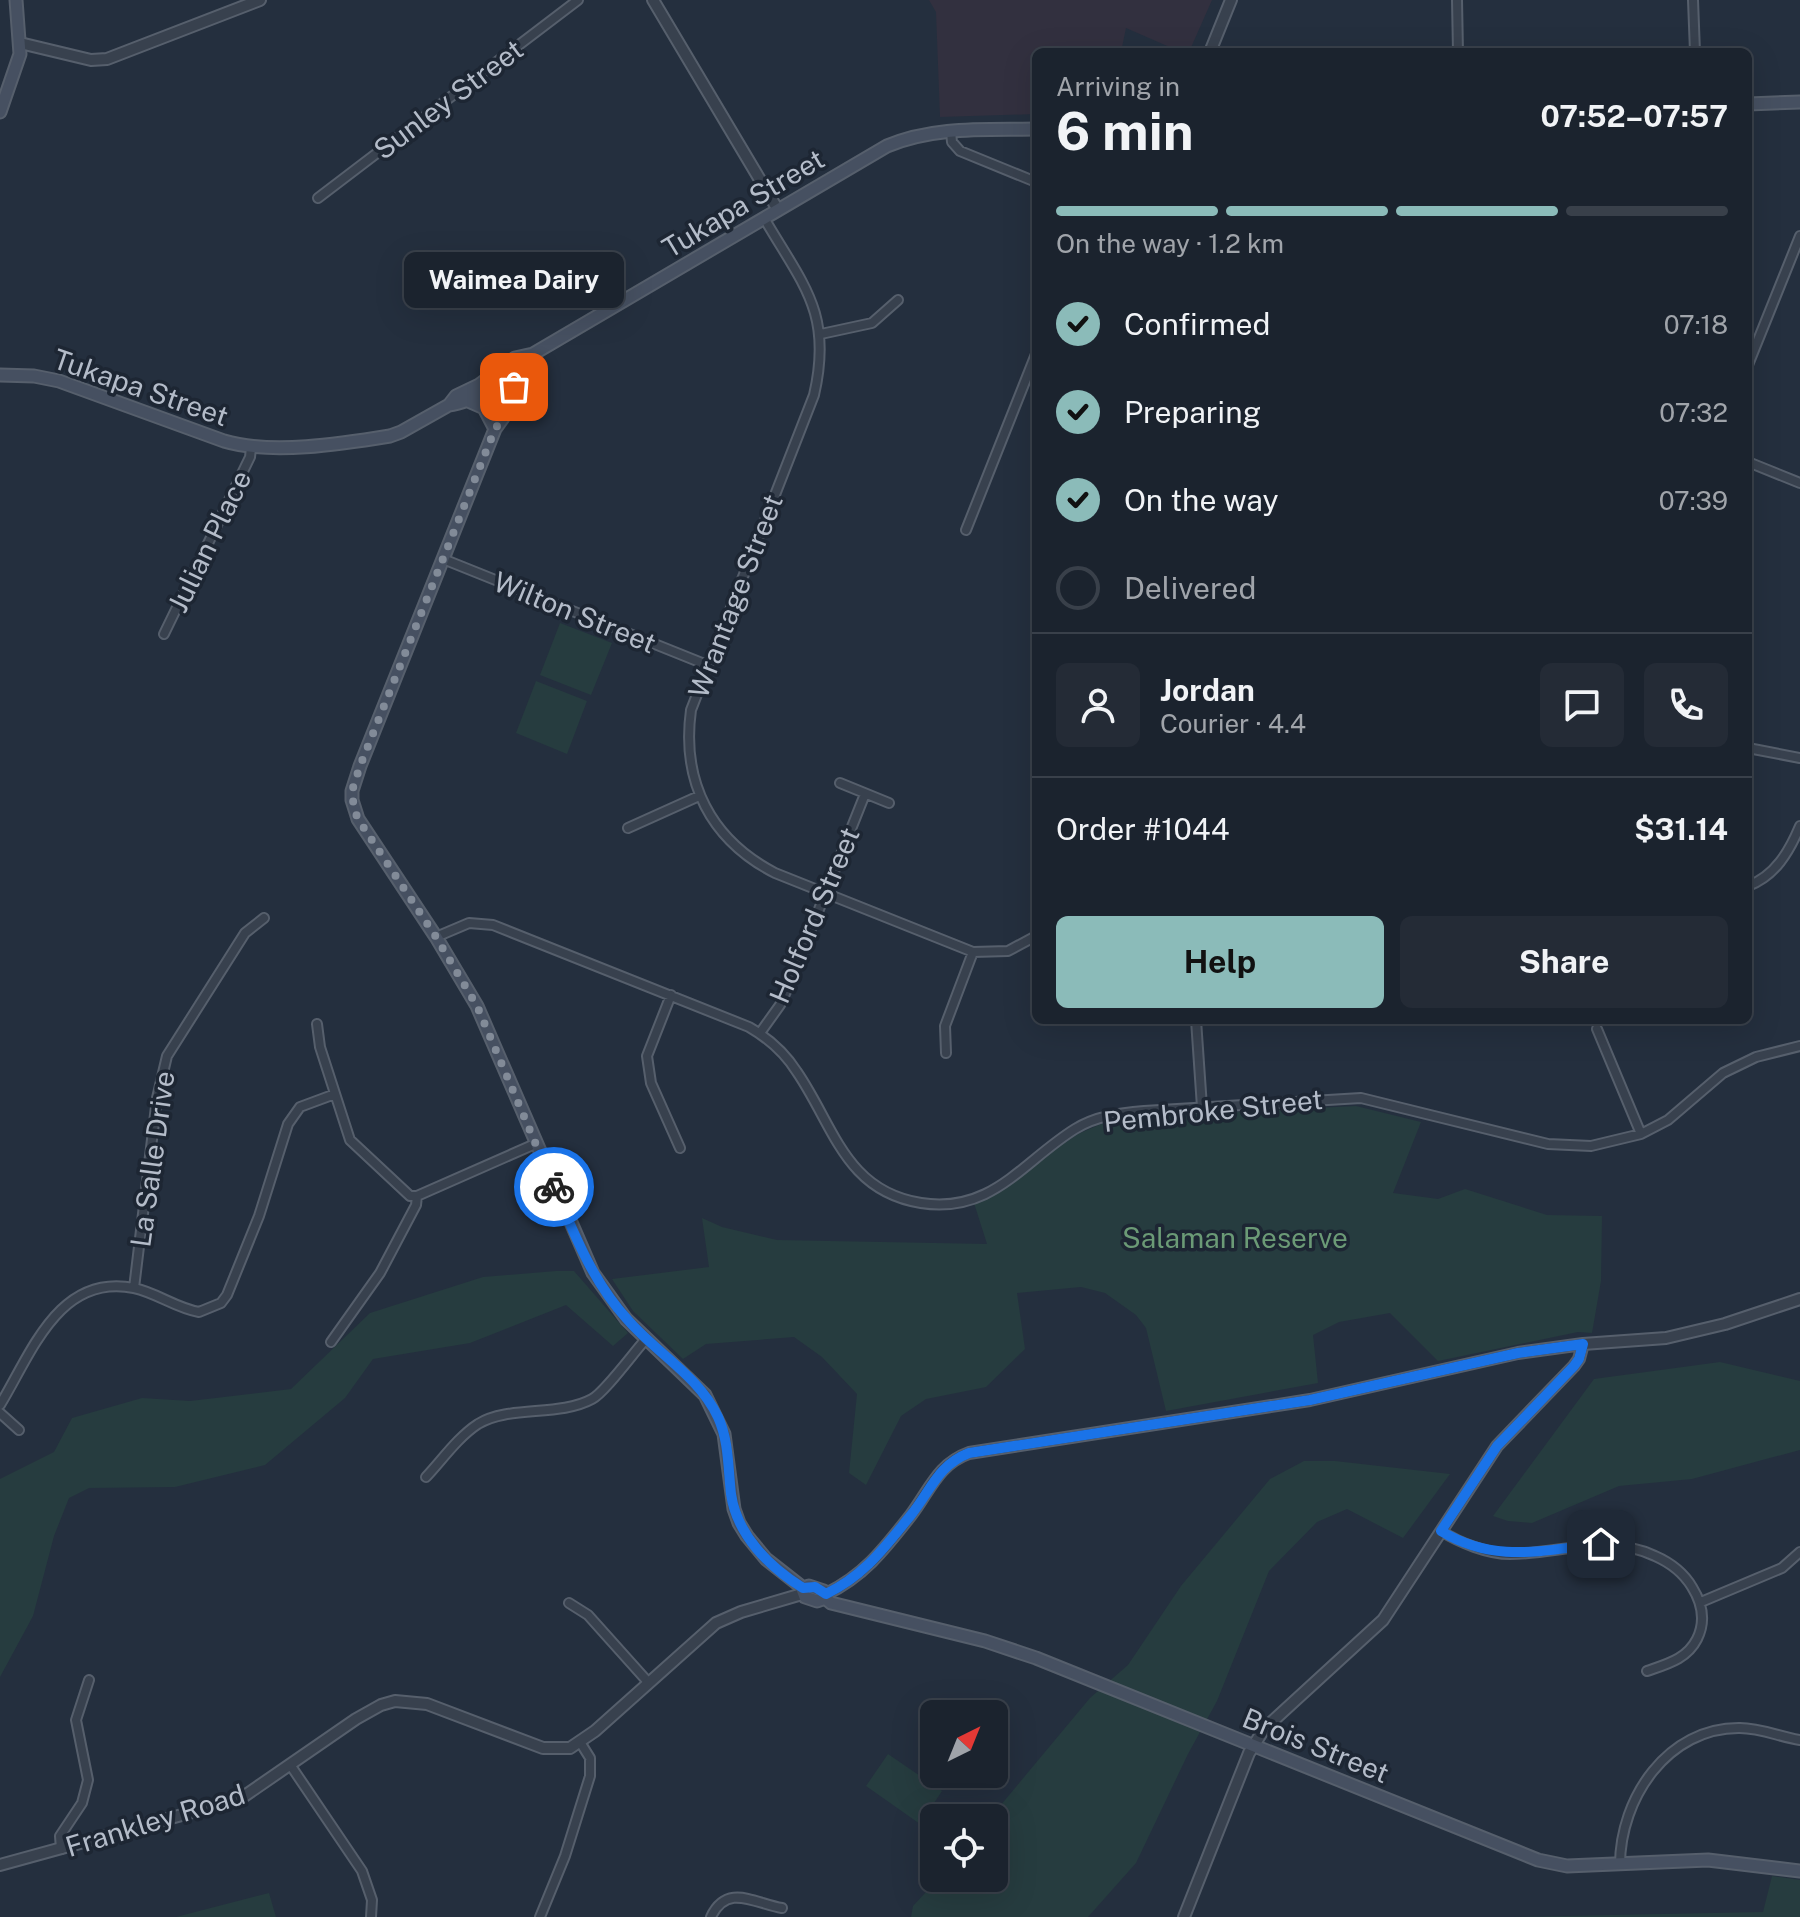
<!DOCTYPE html>
<meta charset="utf-8">
<style>
:root{--surface:#1b232e;--page:#242b36;--text:#f1f3f6;--muted:#a0a4aa;--line:#39404a;--accent:#8bbbb9}
body{margin:0;font-family:"Public Sans",sans-serif;background:var(--page);color:var(--text);height:100vh;display:flex;flex-direction:column;font-size:30px;white-space:nowrap}
*{box-sizing:border-box;margin:0}
p{font-size:26px;color:var(--muted)}
.icon{flex:none;width:44px;height:44px;fill:none;stroke:currentColor;stroke-width:2;stroke-linecap:round;stroke-linejoin:round}
.map{position:relative;flex:1;overflow:hidden}
.drawer{position:absolute;left:1032px;top:48px;width:720px;height:976px;display:flex;flex-direction:column;background:var(--surface);border-radius:12px;box-shadow:0 8px 32px #0002,0 0 0 2px var(--line)}
.drawer>*{flex:none}
.needle{width:52px;rotate:43deg}
.controls{position:absolute;left:920px;top:1700px;display:grid;gap:16px}
.controls a{display:grid;place-items:center;width:88px;height:88px;border-radius:12px;background:var(--surface);box-shadow:0 8px 32px #0002,0 0 0 2px var(--line);font-size:40px}
.pin{position:absolute;display:grid;place-items:center;width:68px;height:68px;color:#fff;margin:-34px;border-radius:16px;box-shadow:0 4px 12px #0006}
.courier{position:absolute;display:grid;place-items:center;width:80px;height:80px;margin:-40px;border:6px solid #1a73e8;border-radius:50%;background:#fff;color:#222;box-shadow:0 2px 10px #0007}
.bubble{position:absolute;height:56px;border-radius:12px;background:var(--surface);box-shadow:0 8px 32px #0002,0 0 0 2px var(--line);font-size:26px;font-weight:700;line-height:56px;text-align:center}
.headline em{font-style:normal;font-weight:700}
.headline div{display:flex;flex-direction:column-reverse}
.headline{display:flex;align-items:center;justify-content:space-between;height:136px;padding:0 24px}
h1{font-size:52px;font-weight:700;line-height:60px}
.bar{display:grid;grid-template-columns:repeat(4,1fr);gap:12px 8px;align-content:center;height:96px;padding:0 24px}
.bar i{height:10px;border-radius:6px;background:var(--line)}
.bar .active{background:var(--accent)}
.bar p{grid-column:span 4}
.line{display:flex;align-items:center;gap:20px;padding:0 24px;border-top:2px solid var(--line)}
.line div{flex:1}
.round{display:grid;place-items:center;flex:none;width:84px;height:84px;border-radius:12px;background:var(--page)}
ol{padding:0 24px;list-style:none}
li{display:flex;align-items:center;gap:24px;height:88px}
li p{margin-inline-start:auto}
li .icon{padding:8px;border-radius:50%;background:var(--accent);color:#111;stroke-width:4}
li:last-child{color:var(--muted)}
li i{width:44px;height:44px;border:4px solid var(--line);border-radius:50%}
.button{display:flex;gap:16px;margin-top:auto;padding:16px 24px}
.button a{flex:1;height:92px;border-radius:12px;background:var(--accent);color:#111;font-size:32px;font-weight:700;line-height:92px;text-align:center}
.button a+a{background:var(--page);color:var(--text)}
.map>svg:first-child{display:block}
.medical{fill:#32303f}
.green{fill:#263c3f}
.lines{fill:none;stroke-linecap:round;stroke-linejoin:round}
.minor-casing{stroke:#565f6c;stroke-width:12}
.tertiary-casing{stroke:#565f6c;stroke-width:14}
.secondary-casing{stroke:#565f6c;stroke-width:15}
.minor{stroke:#38414e;stroke-width:8}
.tertiary{stroke:#38414e;stroke-width:10}
.secondary{stroke:#465061;stroke-width:11}
.done{stroke:#828b98;stroke-width:8;stroke-dasharray:0 14.4}
.route{stroke:#1a73e8;stroke-width:10}
.labels{text-anchor:middle;dominant-baseline:central;stroke-width:7;stroke-linejoin:round;paint-order:stroke}
.street-label{font-size:28px;fill:#b4bcc9;stroke:#1d2633}
.park-label{font-size:28px;fill:#6b9a76;stroke:#1d2633}
</style>
<div class="map">
<svg width="1800" height="1917" viewBox="0 0 1800 1917">
<rect width="100%" height="100%" fill="#242f3e"/>
<path class="medical" d="M929 0H1212L1189 52H1181L1126 28 1121 52H1036V114L940 117 936 12Z"/>
<path class="green" d="M560 623 612 643 591 695 540 675Z
M536 681 587 701 567 754 516 733Z
M1356 1106 1421 1122 1393 1193 1438 1199 1465 1189 1547 1215 1602 1216 1601 1281 1592 1333 1578 1332 1438 1361 1390 1313 1339 1322 1313 1335 1318 1383 1166 1411 1146 1328 1136 1315 1105 1293 1081 1287 1017 1293 1025 1349 986 1387 926 1399 901 1416 866 1485 849 1473 857 1394 822 1357 794 1337 706 1344 683 1359 633 1311 612 1279 709 1267 702 1218 722 1227 777 1240 987 1244 974 1203 1078 1134 1115 1118Z
M556 1271H574L628 1333 613 1346 566 1305 470 1343 373 1359 345 1398 265 1465 175 1487 89 1488 69 1498 54 1536 33 1616 0 1677V1479L54 1452 72 1418 142 1398 190 1401 291 1389 370 1313 483 1277Z
M1720 1362 1800 1381V1450L1692 1479 1619 1486 1532 1523 1508 1521 1493 1516 1594 1379Z
M1304 1461H1335L1450 1474 1403 1538 1347 1509 1317 1522 1269 1571 1217 1701 1188 1754 1136 1863 1088 1917H911L913 1906 939 1878H994V1818H990L1090 1698 1128 1665 1181 1586 1270 1479Z
M888 1754 942 1791 920 1824 866 1786Z
M1772 1876 1800 1880V1917H1512L1763 1912Z
M269 1893 276 1917H176Z"/>
<g class="lines">
<g class="minor-casing">
<path id="minor" d="M1457 0 1458 52
M1693 0 1695 52
M951 132 952 142 960 151 1036 182
M318 198 578 0
M764 218C803 285 833 313 814 395L691 710C681 782 711 840 775 873L973 952 1008 951 1036 936
M821 334 872 323 898 300
M1748 365 1800 236
M1748 462 1800 483
M966 530 1036 354
M443 559 707 665
M164 634 250 457 251 448
M1748 748 1800 758
M840 783 889 803
M628 828 699 796
M1748 886C1775 876 1789 852 1800 826
M436 937 469 923 493 925 749 1027C768 1038 785 1053 797 1072 834 1126 845 1191 921 1203 992 1214 1022 1162 1075 1129 1096 1116 1120 1113 1144 1111L1361 1098 1548 1144 1591 1146 1641 1134 1668 1120 1723 1073 1756 1057 1800 1046
M671 995 647 1056 651 1083 680 1148
M1196 1020 1202 1107
M317 1024 320 1047 350 1140 410 1196H417L535 1144
M1597 1029 1641 1134
M760 1033 780 1005 788 987 865 794
M946 1053 945 1026 973 952
M134 1288 157 1098 167 1056 245 933 264 918
M331 1342 380 1273 416 1205 417 1196
M0 1405C32 1352 59 1273 134 1288 157 1293 176 1308 199 1312L221 1303 227 1295 259 1216 288 1124 300 1107 335 1094
M0 1413 19 1430
M426 1477C442 1460 458 1437 478 1424 509 1405 559 1417 592 1399 605 1392 634 1352 646 1339
M1441 1531C1460 1543 1488 1554 1510 1554 1560 1554 1607 1533 1655 1556 1671 1563 1683 1572 1692 1587 1702 1603 1706 1621 1697 1639 1687 1659 1667 1664 1647 1671
M1701 1602 1782 1568 1800 1552
M569 1603 588 1615 648 1682
M291 1766 362 1871 372 1900 371 1917
M61 1849 60 1836 82 1803 88 1780 76 1720 89 1680
M1620 1865C1620 1798 1668 1727 1740 1728 1761 1728 1780 1737 1800 1740
M540 1917 565 1856 590 1776V1758L580 1742
M711 1917C727 1883 754 1903 782 1908"/>
</g>
<g class="tertiary-casing">
<path id="tertiary" d="M653 0 778 210
M20 43 91 60 107 59 260 0
M1210 52 1231 0
M826 1594C865 1575 885 1548 911 1515 930 1490 938 1464 969 1453L1310 1400 1518 1353 1583 1344 1666 1338 1725 1324 1800 1299
M0 1865 240 1799 356 1719 381 1705 395 1701 427 1704 543 1748H570L595 1731 716 1623 741 1612 802 1594
M1184 1917 1249 1753 1264 1729 1383 1620 1497 1446 1574 1366 1579 1359 1583 1344"/>
</g>
<g class="secondary-casing">
<path id="secondary" d="M1748 104 1800 102
M0 112 20 54 16 0
M533 354 515 379 505 415 495 429 360 766 352 791V800L358 819 436 937 477 1006 593 1273 626 1319 705 1395 724 1434 734 1509 739 1523 747 1536 766 1559 803 1588
M0 375 34 376 59 381 224 441C271 455 341 444 390 436L401 432 449 405 456 396 479 385 515 358 533 354 887 146C934 126 986 130 1036 129
M493 393 498 407 495 428
M468 401 484 408 495 429
M449 405C466 403 483 392 500 393L505 388V381L500 376 494 375
M809 1586 824 1591 825 1598 817 1601 805 1597 802 1589Z
M825 1598 831 1603 985 1641 1036 1658 1538 1860 1567 1866 1708 1860 1800 1871"/>
</g>
<use href="#minor" class="minor"/>
<use href="#tertiary" class="tertiary"/>
<use href="#secondary" class="secondary"/>
</g>
<g class="lines">
<path class="done" d="M514 387 505 415 495 429 360 766 352 791 354 809 358 819 436 937 477 1006 554 1187"/>
<path class="route" d="M554 1187C574 1233 592 1281 627 1319 656 1353 698 1375 718 1417 729 1441 728 1468 731 1494 737 1535 769 1567 803 1588L815 1587 826 1594C865 1575 884 1548 911 1515 931 1490 938 1465 969 1453L1310 1400 1518 1353 1583 1344 1579 1359 1574 1366 1497 1446 1441 1531C1495 1564 1542 1550 1601 1544"/>
</g>
<g class="labels">
<g class="street-label">
<text transform="translate(448 99) rotate(-37)">Sunley Street</text>
<text transform="translate(743 203) rotate(-31)">Tukapa Street</text>
<text transform="translate(141 387) rotate(19)">Tukapa Street</text>
<text transform="translate(209 541) rotate(-64)">Julian Place</text>
<text transform="translate(735 596) rotate(-69)">Wrantage Street</text>
<text transform="translate(575 612) rotate(22)">Wilton Street</text>
<text transform="translate(814 915) rotate(-67)">Holford Street</text>
<text transform="translate(1213 1110) rotate(-6)">Pembroke Street</text>
<text transform="translate(152 1159) rotate(-82)">La Salle Drive</text>
<text transform="translate(1316 1745) rotate(22)">Brois Street</text>
<text transform="translate(155 1820) rotate(-17)">Frankley Road</text>
</g>
<g class="park-label">
<text x="1235" y="1237">Salaman Reserve</text>
</g>
</g>
</svg>
<div class="controls">
<a><svg class="needle" viewBox="-14 -14 28 28"><path d="M0-13l5 13h-10z" fill="#e53935"/><path d="M0 13l5-13h-10z" fill="#a0a4aa"/></svg></a>
<a><svg class="icon" aria-label="locate" viewBox="0 0 24 24"><circle cx="12" cy="12" r="6"/><path d="M12 2v4M12 18v4M2 12h4M18 12h4"/></svg></a>
</div>
<div class="pin" style="left:514px;top:387px;background:#ea580c"><svg class="icon" aria-label="bag" viewBox="0 0 24 24"><path d="M5 8h14l-1 12H6zM9 8a3 3 0 0 1 6 0"/></svg></div>
<div class="pin" style="left:1601px;top:1544px;background:#1f2937"><svg class="icon" aria-label="home" viewBox="0 0 24 24"><path d="M3 11l9-7 9 7M6 9v11h12V9"/></svg></div>
<div class="courier" style="left:554px;top:1187px"><svg class="icon" aria-label="bike" viewBox="0 0 24 24"><circle cx="6" cy="16" r="4"/><circle cx="18" cy="16" r="4"/><path d="M6 16l4-8h5l3 8M10 8l3 8H6M13 5h3"/></svg></div>
<div class="bubble" style="left:404px;top:252px;width:220px">Waimea Dairy</div>
<section class="drawer">
<div class="headline"><div><h1>6 min</h1><p>Arriving in</p></div><em>07:52–07:57</em></div>
<div class="bar"><i class="active"></i><i class="active"></i><i class="active"></i><i></i><p>On the way · 1.2 km</p></div>
<ol>
<li><svg class="icon" aria-label="check" viewBox="0 0 24 24"><path d="M5 12l5 5 9-10"/></svg>Confirmed<p>07:18</p></li>
<li><svg class="icon" aria-label="check" viewBox="0 0 24 24"><path d="M5 12l5 5 9-10"/></svg>Preparing<p>07:32</p></li>
<li><svg class="icon" aria-label="check" viewBox="0 0 24 24"><path d="M5 12l5 5 9-10"/></svg>On the way<p>07:39</p></li>
<li><i></i>Delivered</li>
</ol>
<div class="line" style="height:144px"><a class="round"><svg class="icon" aria-label="person" viewBox="0 0 24 24"><circle cx="12" cy="8" r="4"/><path d="M4 21q1-7 8-7t8 7"/></svg></a><div><b>Jordan</b><p>Courier · 4.4</p></div><a class="round"><svg class="icon" aria-label="chat" viewBox="0 0 24 24"><path d="M4 5h16v11H9l-5 4z"/></svg></a><a class="round"><svg class="icon" aria-label="phone" viewBox="0 0 24 24"><path d="M5 4h4l2 5-3 2q2 4 5 5l2-3 5 2v4C11 20 4 13 5 4z"/></svg></a></div>
<div class="line" style="height:104px"><div>Order #1044</div><b>$31.14</b></div>
<div class="button"><a>Help</a><a>Share</a></div>
</section>
</div>
